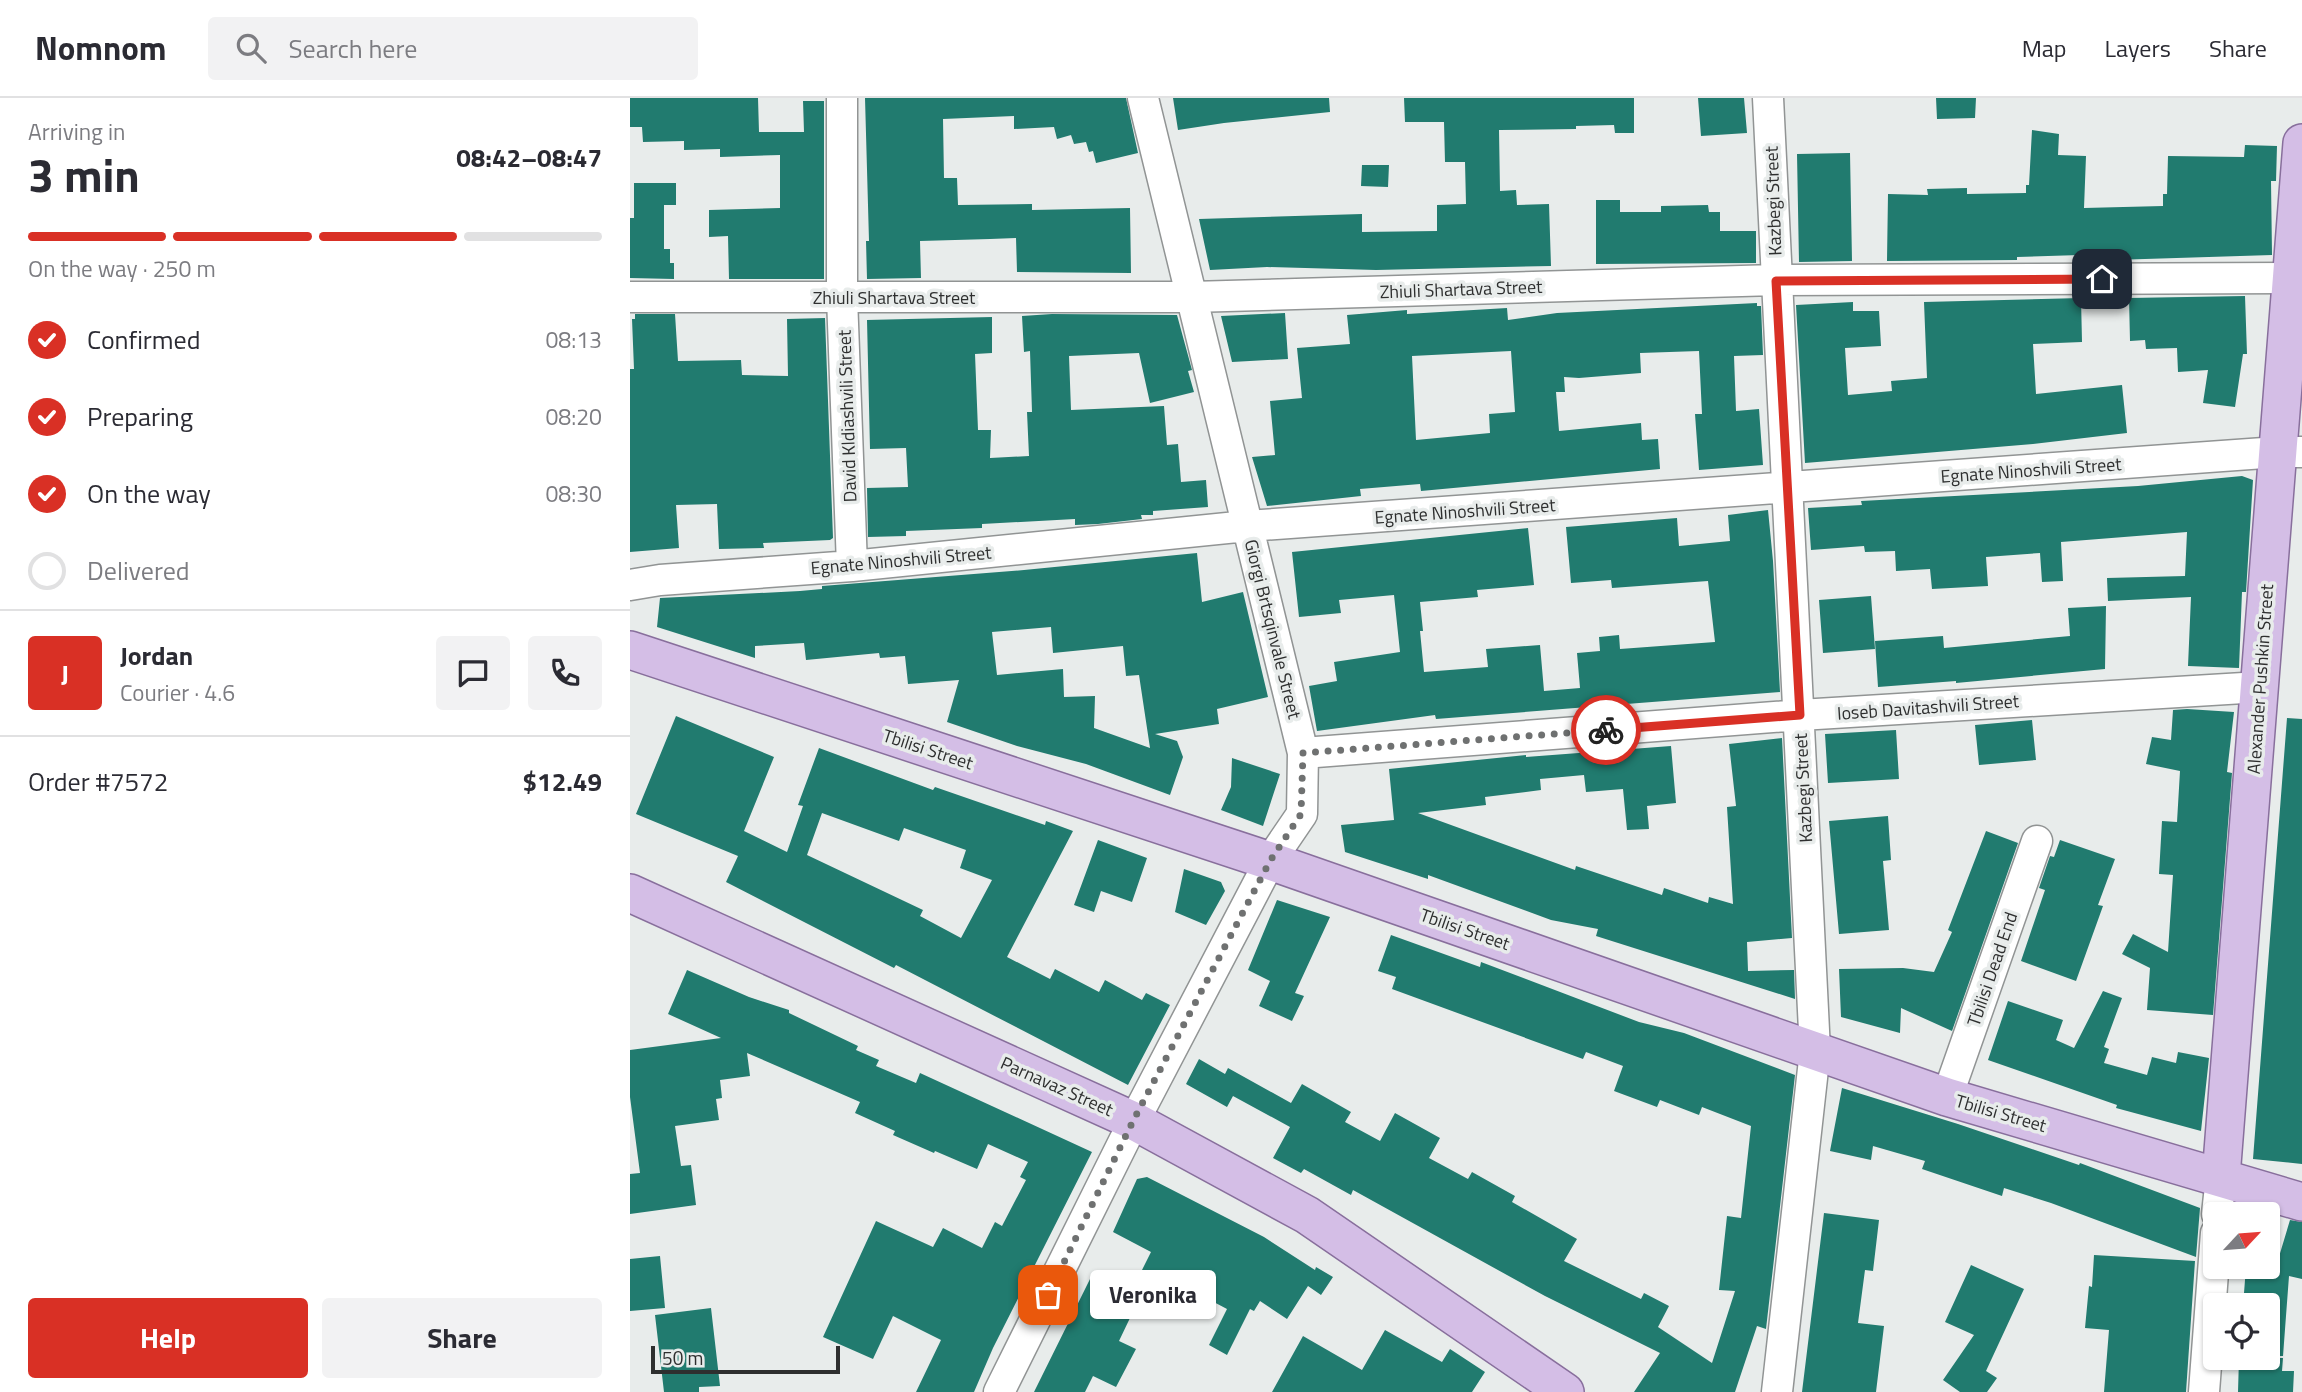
<!DOCTYPE html>
<meta charset="utf-8">
<style>
:root{--surface:#fff;--page:#f2f2f3;--text:#2b2b33;--muted:#7c7c81;--line:#e1e1e2;--accent:#d93025}
body{margin:0;font-family:"Titillium Web",sans-serif;background:var(--page);color:var(--text);height:100vh;display:flex;flex-direction:column;font-size:26px;white-space:nowrap}
*{box-sizing:border-box;margin:0}
p{font-size:23px;color:var(--muted)}
.icon{flex:none;width:38px;height:38px;fill:none;stroke:currentColor;stroke-width:2;stroke-linecap:round;stroke-linejoin:round}
.map{position:relative;flex:1;overflow:hidden}
.side{display:flex;flex-direction:column;background:var(--surface);width:630px}
.side>*{flex:none}
.needle{width:46px;rotate:64deg}
.fabs{position:absolute;left:1573px;top:1104px;display:grid;gap:14px}
.fabs a{display:grid;place-items:center;width:77px;height:77px;border-radius:7px;background:var(--surface);box-shadow:0 2px 5px #0004;font-size:35px}
.scale{position:absolute;left:21px;bottom:18px;width:189px;box-sizing:border-box;padding-left:7px;border:4px solid #2e2f2f;border-top:0;font-size:19px;line-height:24px;white-space:nowrap;color:#2e2f2f;-webkit-text-stroke:5px #e8eceb;paint-order:stroke}
.pin{position:absolute;display:grid;place-items:center;width:60px;height:60px;color:#fff;margin:-30px;border-radius:14px;box-shadow:0 4px 10px #0006}
.courier{position:absolute;display:grid;place-items:center;width:70px;height:70px;margin:-35px;border:5px solid #d93025;border-radius:50%;background:#fff;color:#222;box-shadow:0 2px 9px #0007}
.bubble{position:absolute;height:49px;border-radius:7px;background:var(--surface);box-shadow:0 2px 5px #0004;font-size:23px;font-weight:700;line-height:49px;text-align:center}
.summary em{font-style:normal;font-weight:700}
.summary div{display:flex;flex-direction:column-reverse}
.summary{display:flex;align-items:center;justify-content:space-between;height:119px;padding:0 28px}
h1{font-size:46px;font-weight:700;line-height:52px}
.bar{display:grid;grid-template-columns:repeat(4,1fr);gap:10px 7px;align-content:center;height:84px;padding:0 28px}
.bar i{height:9px;border-radius:5px;background:var(--line)}
.bar .on{background:var(--accent)}
.bar p{grid-column:span 4}
.line{display:flex;align-items:center;gap:18px;padding:0 28px;border-top:2px solid var(--line)}
.line div{flex:1}
.round{display:grid;place-items:center;flex:none;width:74px;height:74px;border-radius:7px;background:var(--page)}
ol{padding:0 28px;list-style:none}
li{display:flex;align-items:center;gap:21px;height:77px}
li p{margin-inline-start:auto}
li .icon{padding:7px;border-radius:50%;background:var(--accent);color:#fff;stroke-width:4}
li:last-child{color:var(--muted)}
li i{width:38px;height:38px;border:4px solid var(--line);border-radius:50%}
.cta{display:flex;gap:14px;margin-top:auto;padding:14px 28px}
.cta a{flex:1;height:80px;border-radius:7px;background:var(--accent);color:#fff;font-size:28px;font-weight:700;line-height:80px;text-align:center}
.cta a+a{background:var(--page);color:var(--text)}
header{display:flex;align-items:center;gap:42px;box-sizing:border-box;height:98px;padding:0 35px;background:var(--surface);border-bottom:2px solid var(--line)}
header strong{font-size:33px}
nav{display:flex;gap:38px;margin-inline-start:auto;font-size:24px}
.search{width:490px;height:63px;background:var(--page);display:flex;align-items:center;gap:18px;box-sizing:border-box;padding:0 24px;border-radius:7px;color:var(--muted);font-size:26px}
main{display:flex;flex:1;min-height:0}
.map>svg:first-child{display:block}
.building{fill:#217b6f;fill-rule:evenodd}
.lines{fill:none;stroke-linecap:round;stroke-linejoin:round}
.minor-casing{stroke:#919494;stroke-width:33}
.major-casing{stroke:#886f9c;stroke-width:40}
.minor{stroke:#fff;stroke-width:30}
.major{stroke:#d4bee6;stroke-width:37}
.done{stroke:#6f7171;stroke-width:7;stroke-dasharray:0 12.6}
.route{stroke:#d93025;stroke-width:9}
.labels{text-anchor:middle;dominant-baseline:central;stroke-width:7;stroke-linejoin:round;paint-order:stroke}
.street-label{font-size:18px;fill:#2e2f2f;stroke:#e8eceb}
</style>
<header>
<strong>Nomnom</strong>
<div class="search"><svg class="icon" aria-label="search" viewBox="0 0 24 24"><circle cx="10" cy="10" r="6"/><path d="M15 15l6 6"/></svg>Search here</div>
<nav><a>Map</a><a>Layers</a><a>Share</a></nav>
</header>
<main>
<section class="side">
<div class="summary"><div><h1>3 min</h1><p>Arriving in</p></div><em>08:42–08:47</em></div>
<div class="bar"><i class="on"></i><i class="on"></i><i class="on"></i><i></i><p>On the way · 250 m</p></div>
<ol>
<li><svg class="icon" aria-label="check" viewBox="0 0 24 24"><path d="M5 12l5 5 9-10"/></svg>Confirmed<p>08:13</p></li>
<li><svg class="icon" aria-label="check" viewBox="0 0 24 24"><path d="M5 12l5 5 9-10"/></svg>Preparing<p>08:20</p></li>
<li><svg class="icon" aria-label="check" viewBox="0 0 24 24"><path d="M5 12l5 5 9-10"/></svg>On the way<p>08:30</p></li>
<li><i></i>Delivered</li>
</ol>
<div class="line" style="height:126px"><b class="round" style="background:var(--accent);color:#fff">J</b><div><b>Jordan</b><p>Courier · 4.6</p></div><a class="round"><svg class="icon" aria-label="chat" viewBox="0 0 24 24"><path d="M4 5h16v11H9l-5 4z"/></svg></a><a class="round"><svg class="icon" aria-label="phone" viewBox="0 0 24 24"><path d="M5 4h4l2 5-3 2q2 4 5 5l2-3 5 2v4C11 20 4 13 5 4z"/></svg></a></div>
<div class="line" style="height:91px"><div>Order #7572</div><b>$12.49</b></div>
<div class="cta"><a>Help</a><a>Share</a></div>
</section>
<div class="map">
<svg width="1672" height="1294" viewBox="0 0 1672 1294">
<rect width="100%" height="100%" fill="#e8eceb"/>
<path class="building" d="M0 0H128L129 34H174L173 3H194V181H99L98 138 79 139V112L150 110V57L90 59V51L54 52V43L13 44 12 29H0Z
M235 0H496L508 55 466 65 463 53 459 54 456 44 444 46 441 37 427 41 424 29 384 31V18L313 21 314 80H327L328 107 402 106V112L500 110 501 175 387 174 386 140 360 141 290 143 291 180 237 181 236 143H239Z
M543 0H699L700 14 594 25 548 32Z
M774 0H1004V35H985L984 27 946 28V31L869 32 870 93 886 92 887 107 919 106 921 168 746 172 637 169 580 172 569 121 732 116V134L807 133V107L836 106 835 64H815L814 24H775Z
M1068 0H1114L1117 35 1071 38Z
M1306 0H1346L1345 20 1307 21Z
M1402 32 1429 36 1428 57 1456 58 1454 110 1533 108V96H1537L1538 58 1614 59 1615 47 1647 48 1646 83H1641L1642 157 1483 162 1482 156 1387 159V162L1257 163 1258 96 1298 97 1297 91 1337 90V96L1396 95V87H1399Z
M1220 55 1222 163 1169 164 1167 56Z
M732 67H759L758 89 731 88Z
M4 85H46V107H34V151H40V165H44V181L0 180V120H4Z
M966 102H990V114H1031V108L1078 107 1079 114H1090V133H1126V165L966 166Z
M1615 198 1617 256H1613L1605 309 1573 305 1578 272 1548 274 1547 250 1516 251 1515 242 1500 243 1499 200Z
M1451 200 1452 244 1403 246 1406 296 1492 287 1497 335 1403 346 1175 365 1166 207 1223 204V213H1249L1251 248 1215 250 1218 297 1262 293 1261 283 1297 280 1294 204Z
M1127 205V208H1131L1133 257 1104 258 1106 313 1129 311 1133 367 1069 372 1065 316H1072L1069 253 1010 255 1011 275 949 280 934 279 935 294H926L929 333 1011 325 1012 342 1028 341 1030 371 791 393 790 386 730 391 731 398 637 408 622 359 645 357 640 303 672 300 667 250 720 246 717 217 777 212V216L877 210 878 222 927 215ZM881 253 885 314 859 316 860 335 786 342 782 258Z
M655 215 658 261 602 264 591 218Z
M5 216H45L48 263 111 262 112 277 158 278 157 221 195 220 203 440 200 442 133 445 134 450 89 451 87 406 46 407 49 450 0 454V271H4L2 221H5Z
M422 216 547 217 562 272 558 273 564 294 520 305 509 255 439 258 441 312 534 308 537 347 548 346 551 384 576 382 578 409 523 413V417H511L512 421 468 426 445 427V421L352 426V430L276 433V438L238 439 237 390 278 389 276 350 240 351 237 222 362 219V255L345 256 348 332H361L360 360 399 358 397 314H402L400 253 394 254 392 218Z
M1612 378 1623 382 1616 494H1612L1609 570 1558 568 1561 499 1478 503 1477 480 1555 478 1557 434 1431 444 1433 483 1412 484 1410 455 1356 459 1358 488 1302 491 1300 471 1266 473 1265 453 1235 454 1234 448 1181 452 1178 410 1232 407 1231 403 1508 388Z
M1138 412 1143 463 1150 594 806 621 805 617 687 633 679 588 707 583 704 564 770 554 764 497 709 502 711 515 669 519 662 454 898 430 904 487 847 492 848 499 790 504 793 533H790L794 574 858 569 856 551 910 547 914 593 950 590 947 555 970 553 969 539 989 537 990 551 1085 544 1078 483 982 490 981 482 941 485 936 429 1047 420 1049 448 1100 443 1098 417Z
M567 455 572 504 613 494 638 599 587 611 589 626 525 636 547 643 553 659 540 697 456 666 387 648 317 624 329 582 278 586 275 558 250 560 249 555 176 562 174 545 125 548V560L27 529 30 500 170 493 192 491V488L394 472ZM421 529 423 555 493 548 496 578 509 577 520 650 464 630 465 598 434 599 433 571 367 577 362 534Z
M1241 498 1245 551 1193 555 1189 502Z
M1476 508 1475 571 1326 585V583L1248 589 1245 543 1313 538 1314 550 1440 538 1438 510Z
M1557 611 1604 614 1597 674 1602 675 1583 917 1517 912 1520 870 1492 856 1503 836 1538 854 1543 777 1529 776 1532 723 1547 724 1550 673 1516 666 1522 639 1541 642 1543 612Z
M46 618 144 659 114 733 157 754 173 708 168 707 189 650 303 692 305 689 415 727 416 723 443 733 377 859 420 881 425 871 469 894 475 882 512 902 516 895 540 907 498 987 266 867 264 870 96 784 108 758 6 716ZM192 715 269 743 274 730 336 752 330 770 362 782 331 840 290 818 293 812 177 757Z
M1657 620 1672 621V1066L1623 1061Z
M1402 622 1406 662 1349 667 1345 627Z
M1266 632 1269 681 1198 685 1195 636Z
M1152 640 1162 840 1117 844 1118 873 1164 872 1165 901 966 838 968 831 921 822 798 777V781L715 754 711 727 764 722 759 671 896 657V659L1041 648 1046 705 1017 708 1019 731 997 732 993 691 956 694 954 677 910 681 911 692 855 699 856 707 788 715 945 772 946 768 1032 797 1034 790 1078 805 1079 799 1103 806 1097 709 1106 708 1099 646Z
M602 660 650 676 633 728 591 712 601 689Z
M1258 718 1261 762 1253 763 1259 832 1209 836 1199 723Z
M1356 733 1388 745 1322 933 1271 910 1270 935 1211 919 1209 871 1273 870 1304 874 1322 834 1318 832Z
M468 742 517 760 502 804 471 793 464 814 444 807Z
M1430 742 1485 761 1468 807 1473 808 1446 883 1391 863 1415 792 1409 790 1420 758 1424 759Z
M554 771 591 784 595 793 576 827 545 814Z
M647 802 700 819 665 895 674 898 662 923 629 908 640 883 618 872Z
M761 837 850 869 851 864 1009 924 1054 935 1165 977 1136 1231 1127 1228 1105 1294H1004L1030 1255 915 1198 723 1092 721 1097 674 1071 671 1075 643 1060 660 1029 603 998 597 1009 556 986 569 961 595 976 598 970 661 1005 672 986 721 1014 715 1024 750 1043 765 1015 810 1040 799 1060 838 1081 842 1074 885 1098 882 1104 947 1141 934 1163 1011 1201 1014 1195 1039 1208 1028 1229 1082 1265 1105 1193 1089 1192 1097 1118 1111 1120 1121 1028 1072 1009 1069 1017 1030 1002 1027 1009 984 993 993 968 956 954 953 961 762 891 766 879 748 873Z
M57 872 119 899 159 912V915L228 948 226 952 249 962 246 968 286 985 290 975 462 1054 363 1250 344 1294H286L311 1242 263 1218 243 1261 193 1239 246 1123 303 1149 313 1130 352 1150 365 1124 372 1128 396 1082 390 1079 398 1064 358 1046 347 1071 305 1053 304 1055 263 1037 265 1033 225 1015 230 1004 117 955 120 978 90 982 92 1000 86 1001 89 1022 45 1028 51 1068 61 1067 66 1107 0 1116V1076L10 1075 0 999V952L91 940 38 916Z
M1473 893 1492 900 1474 949 1479 951 1474 965 1517 977 1522 959 1546 965 1548 954 1579 960 1571 1033 1486 1010 1487 1007 1358 962 1378 903 1433 922 1426 942 1444 950Z
M1212 990 1328 1026 1449 1067 1450 1065 1570 1110 1566 1159 1421 1105 1374 1090 1372 1098 1292 1071 1295 1063 1243 1048 1241 1062 1200 1053Z
M517 1079 634 1139 685 1172 686 1169 703 1179 691 1197 678 1188 657 1221 630 1203 624 1213 620 1211 597 1257 579 1247 597 1211 561 1192 559 1196 512 1172 521 1154 483 1134 507 1081Z
M1194 1115 1249 1122 1243 1173 1235 1172 1228 1225 1254 1228 1246 1294H1172Z
M1660 1122 1672 1124V1181L1659 1178 1653 1258H1638V1208H1613L1616 1169H1638V1161L1648 1162Z
M1464 1157 1565 1163 1556 1294H1474L1479 1232 1455 1230 1459 1188 1462 1189Z
M30 1158 35 1210 0 1213V1161Z
M1341 1167 1394 1191 1356 1273 1367 1280 1357 1294H1330L1313 1282 1344 1237 1315 1224Z
M463 1175 510 1199 489 1243 506 1251 486 1289 463 1278 455 1294H404Z
M81 1210 90 1288 69 1289V1294H34L25 1217Z
M755 1232 812 1264 820 1251 855 1274 842 1294H642L673 1238 732 1272Z
M1609 1260H1653L1652 1273H1664L1663 1294H1608Z"/>
<g class="lines">
<g class="minor-casing">
<path id="minor" d="M212 0V199L222 468
M1138 0 1185 953 1147 1294
M0 199H561L1146 182 1662 180
M0 487 30 482 222 468 617 428 1648 354H1672
M673 655 1170 617 1630 589
M1317 999 1407 743
M1587 1116 1591 1079
M369 1294 504 1023 640 763 672 716 673 655 513 0
M1574 1294 1586 1135"/>
</g>
<g class="major-casing">
<path id="major" d="M0 552 640 763 1317 999 1672 1104
M0 795 504 1023 677 1117 935 1294
M1591 1079 1672 45"/>
</g>
<use href="#minor" class="minor"/>
<use href="#major" class="major"/>
</g>
<g class="lines">
<path class="done" d="M418 1197 503 1023 640 763 671 716 673 655 976 632"/>
<path class="route" d="M976 632 1170 617 1146 183 1472 181"/>
</g>
<g class="labels">
<g class="street-label">
<text transform="translate(1143 103) rotate(-92)">Kazbegi Street</text>
<text transform="translate(831 191) rotate(-2)">Zhiuli Shartava Street</text>
<text x="264" y="199">Zhiuli Shartava Street</text>
<text transform="translate(217 318) rotate(-92)">David Kldiashvili Street</text>
<text transform="translate(1401 372) rotate(-4)">Egnate Ninoshvili Street</text>
<text transform="translate(835 413) rotate(-4)">Egnate Ninoshvili Street</text>
<text transform="translate(271 462) rotate(-5)">Egnate Ninoshvili Street</text>
<text transform="translate(643 531) rotate(76)">Giorgi Brtsqinvale Street</text>
<text transform="translate(1630 581) rotate(-86)">Alexander Pushkin Street</text>
<text transform="translate(1298 609) rotate(-4)">Ioseb Davitashvili Street</text>
<text transform="translate(298 651) rotate(18)">Tbilisi Street</text>
<text transform="translate(1173 690) rotate(-93)">Kazbegi Street</text>
<text transform="translate(835 831) rotate(19)">Tbilisi Street</text>
<text transform="translate(1362 871) rotate(-71)">Tbilisi Dead End</text>
<text transform="translate(427 988) rotate(24)">Parnavaz Street</text>
<text transform="translate(1371 1015) rotate(16)">Tbilisi Street</text>
</g>
</g>
</svg>
<div class="fabs">
<a><svg class="needle" viewBox="-14 -14 28 28"><path d="M0-13l5 13h-10z" fill="#e53935"/><path d="M0 13l5-13h-10z" fill="#7c7c81"/></svg></a>
<a><svg class="icon" aria-label="locate" viewBox="0 0 24 24"><circle cx="12" cy="12" r="6"/><path d="M12 2v4M12 18v4M2 12h4M18 12h4"/></svg></a>
</div>
<div class="scale">50 m</div>
<div class="pin" style="left:418px;top:1197px;background:#ea580c"><svg class="icon" aria-label="bag" viewBox="0 0 24 24"><path d="M5 8h14l-1 12H6zM9 8a3 3 0 0 1 6 0"/></svg></div>
<div class="pin" style="left:1472px;top:181px;background:#1f2937"><svg class="icon" aria-label="home" viewBox="0 0 24 24"><path d="M3 11l9-7 9 7M6 9v11h12V9"/></svg></div>
<div class="courier" style="left:976px;top:632px"><svg class="icon" aria-label="bike" viewBox="0 0 24 24"><circle cx="6" cy="16" r="4"/><circle cx="18" cy="16" r="4"/><path d="M6 16l4-8h5l3 8M10 8l3 8H6M13 5h3"/></svg></div>
<div class="bubble" style="left:460px;top:1172px;width:126px">Veronika</div>
</div>
</main>
